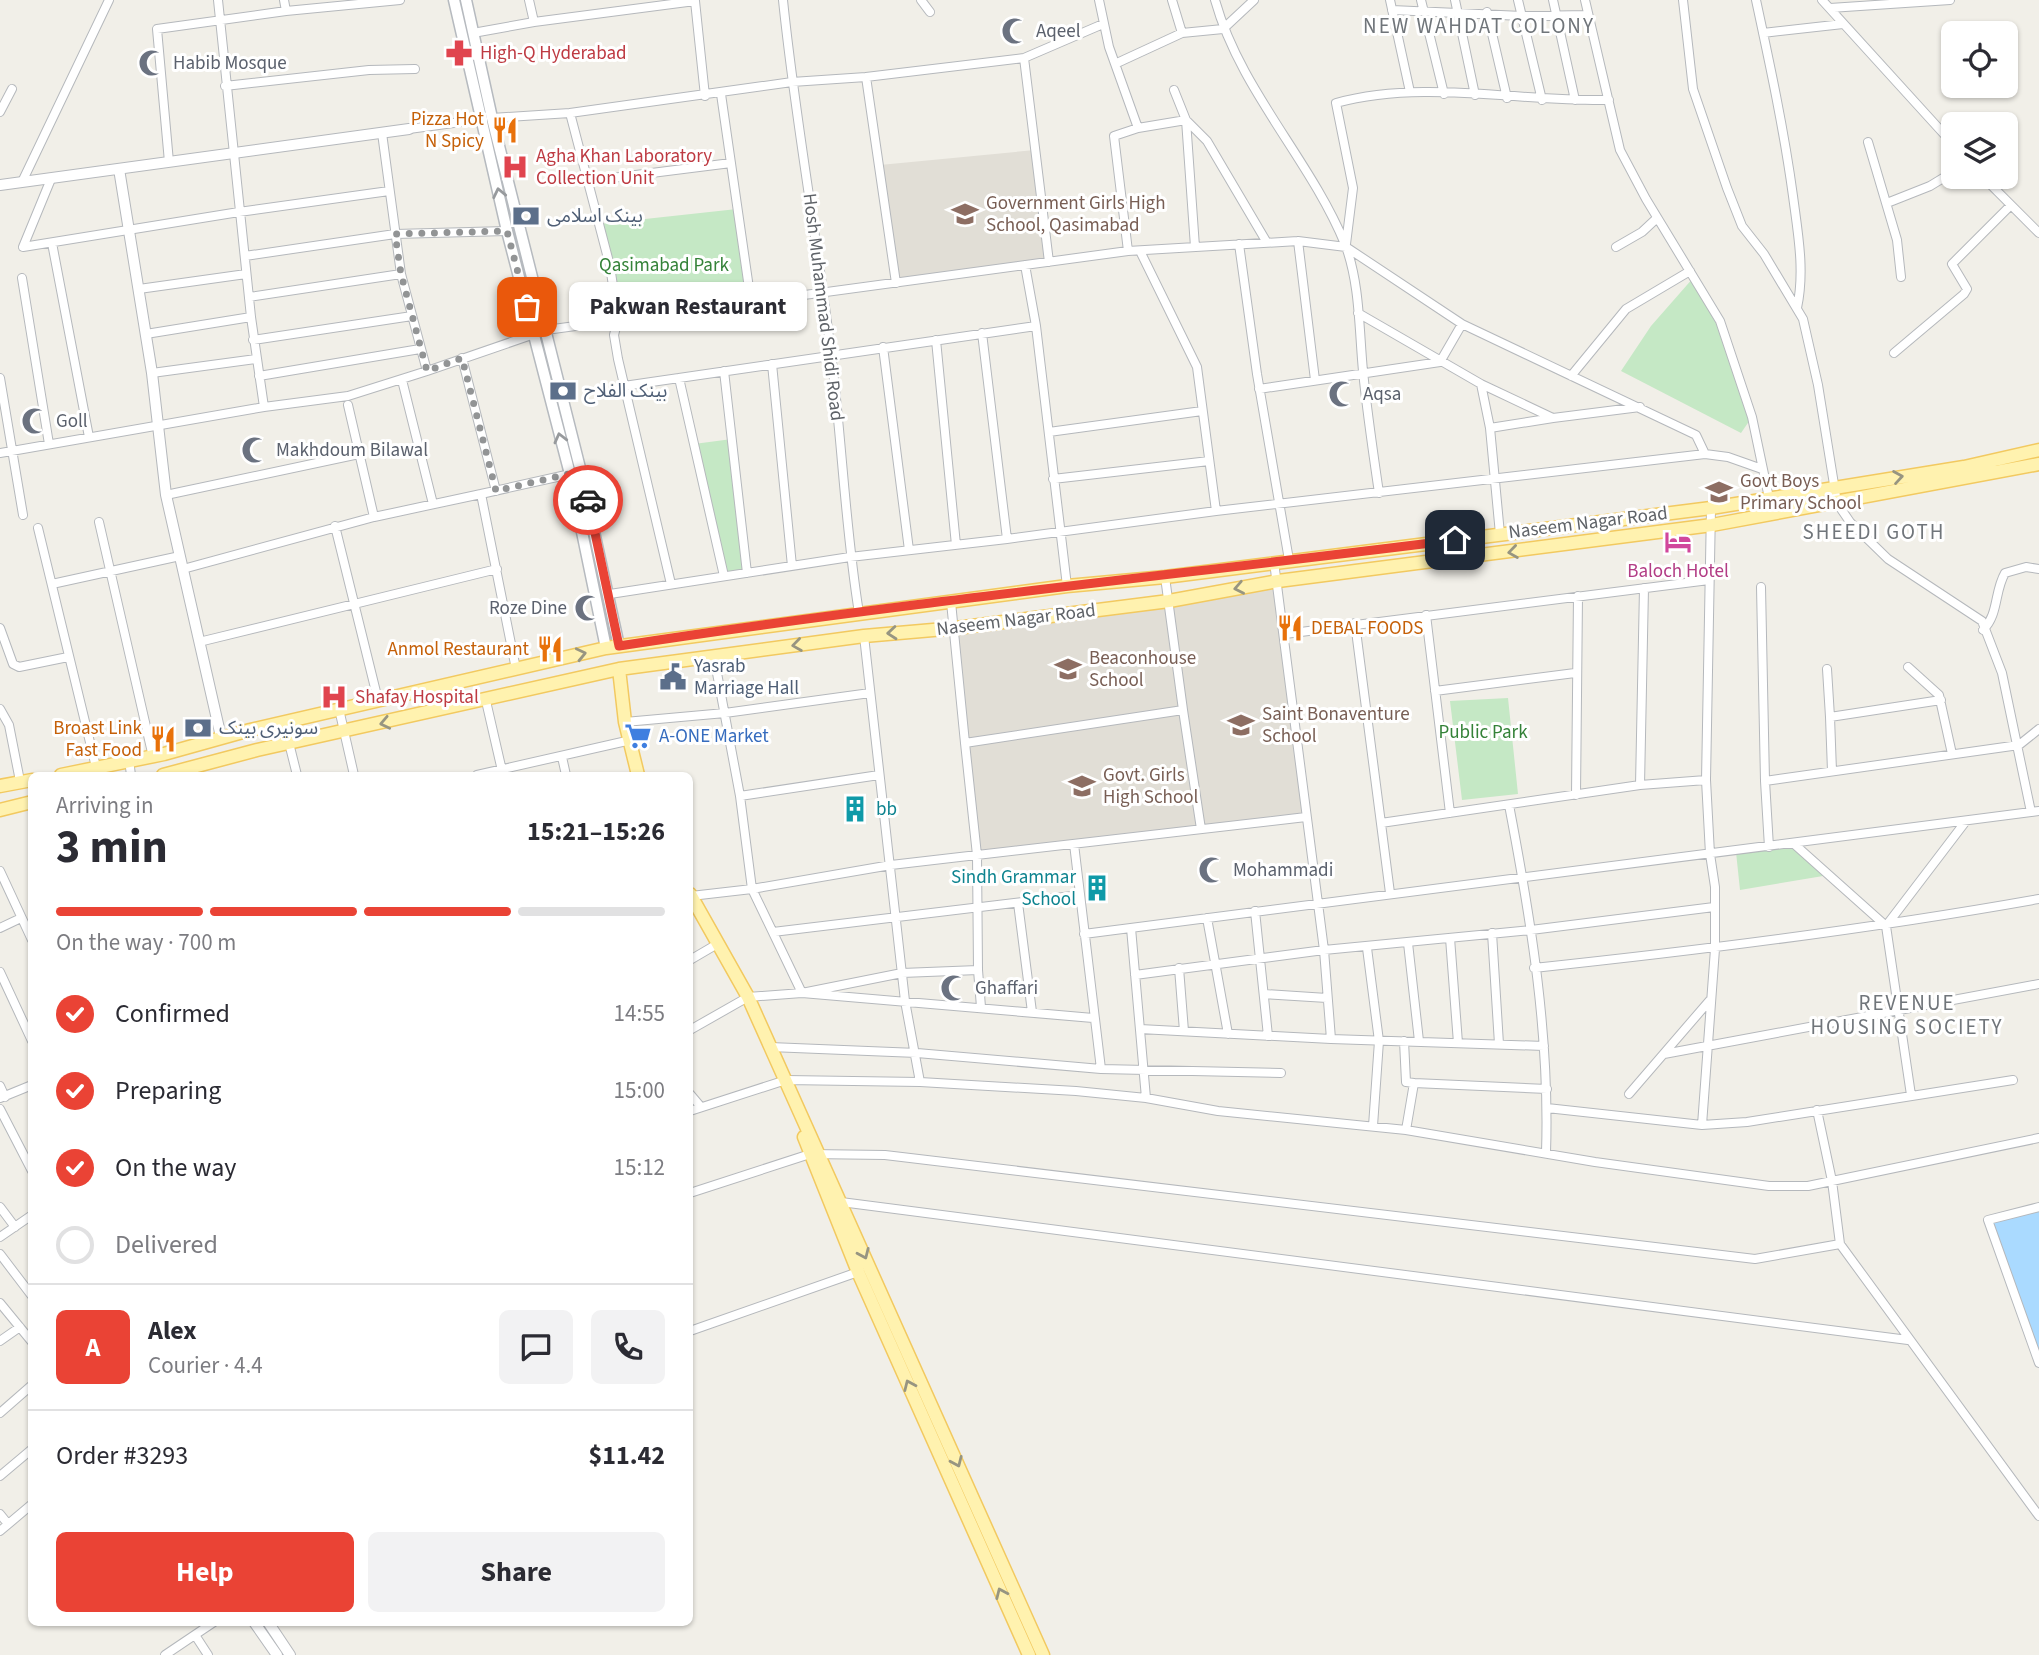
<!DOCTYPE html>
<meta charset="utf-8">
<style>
:root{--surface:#fff;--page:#f2f2f3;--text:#2b2b33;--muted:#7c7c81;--line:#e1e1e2;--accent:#ea4335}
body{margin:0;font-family:"Source Sans 3","Noto Sans Arabic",sans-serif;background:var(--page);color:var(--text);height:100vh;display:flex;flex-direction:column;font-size:26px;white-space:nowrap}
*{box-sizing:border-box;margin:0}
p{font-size:23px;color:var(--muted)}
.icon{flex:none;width:38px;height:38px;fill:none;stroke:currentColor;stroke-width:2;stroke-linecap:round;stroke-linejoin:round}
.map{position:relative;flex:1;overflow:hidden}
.panel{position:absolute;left:28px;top:772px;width:665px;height:854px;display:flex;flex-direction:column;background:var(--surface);border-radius:10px;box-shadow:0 2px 5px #0004}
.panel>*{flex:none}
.controls{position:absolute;left:1941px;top:21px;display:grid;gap:14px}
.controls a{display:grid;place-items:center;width:77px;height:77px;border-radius:10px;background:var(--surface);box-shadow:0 2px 5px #0004;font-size:35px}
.pin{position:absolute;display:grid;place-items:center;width:60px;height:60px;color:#fff;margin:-30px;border-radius:14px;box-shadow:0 4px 10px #0006}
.courier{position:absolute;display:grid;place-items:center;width:70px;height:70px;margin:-35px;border:5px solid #ea4335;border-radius:50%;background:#fff;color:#222;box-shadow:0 2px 9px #0007}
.bubble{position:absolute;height:49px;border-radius:10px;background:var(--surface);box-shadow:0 2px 5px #0004;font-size:23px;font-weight:700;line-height:49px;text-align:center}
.headline em{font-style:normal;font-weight:700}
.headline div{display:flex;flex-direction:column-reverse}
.headline{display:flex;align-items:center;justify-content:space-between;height:119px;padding:0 28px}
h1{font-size:46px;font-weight:700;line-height:52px}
.bar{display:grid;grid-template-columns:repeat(4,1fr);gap:10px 7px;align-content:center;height:84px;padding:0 28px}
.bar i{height:9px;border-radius:5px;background:var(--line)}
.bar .on{background:var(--accent)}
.bar p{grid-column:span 4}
.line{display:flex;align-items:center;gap:18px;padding:0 28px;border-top:2px solid var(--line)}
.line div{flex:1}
.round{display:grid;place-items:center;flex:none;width:74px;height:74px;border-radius:10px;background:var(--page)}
ol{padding:0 28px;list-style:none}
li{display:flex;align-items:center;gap:21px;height:77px}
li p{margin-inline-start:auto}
li .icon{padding:7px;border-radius:50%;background:var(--accent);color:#fff;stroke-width:4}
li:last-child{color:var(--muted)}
li i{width:38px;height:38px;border:4px solid var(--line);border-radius:50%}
.button{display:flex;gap:14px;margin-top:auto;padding:14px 28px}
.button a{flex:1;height:80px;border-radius:10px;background:var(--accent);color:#fff;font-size:28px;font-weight:700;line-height:80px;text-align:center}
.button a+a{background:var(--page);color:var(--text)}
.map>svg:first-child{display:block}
.education{fill:#e1ded6}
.green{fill:#c5e8c5}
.water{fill:#aadaff}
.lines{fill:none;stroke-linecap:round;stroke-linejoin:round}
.minor-casing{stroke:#b5b8bc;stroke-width:10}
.tertiary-casing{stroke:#b5b8bc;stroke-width:12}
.secondary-casing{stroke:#b6babf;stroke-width:13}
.primary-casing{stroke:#f2c960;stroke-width:15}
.minor{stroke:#fff;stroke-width:8}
.tertiary{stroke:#fff;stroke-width:10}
.secondary{stroke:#fff;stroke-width:10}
.primary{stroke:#fff2af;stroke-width:12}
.oneway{stroke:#979a9d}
.oneway2{stroke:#979581}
.done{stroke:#929495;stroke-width:7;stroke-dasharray:0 12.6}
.route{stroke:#ea4335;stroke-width:9}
.labels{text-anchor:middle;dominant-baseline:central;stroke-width:6;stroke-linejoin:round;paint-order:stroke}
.worship-label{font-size:19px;fill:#5b616d;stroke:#fff;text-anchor:start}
.health-label{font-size:19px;fill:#be3a42;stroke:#fff;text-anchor:start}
.food-label{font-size:19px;fill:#c56008;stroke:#fff;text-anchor:end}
.education-label{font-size:19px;fill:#785e54;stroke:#fff;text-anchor:start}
.service-label{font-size:19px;fill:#4e5e75;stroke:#fff;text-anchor:start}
.park-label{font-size:19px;fill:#348238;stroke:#fff}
.street-label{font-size:19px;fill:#5f6368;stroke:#fff}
.hotel-label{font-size:19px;fill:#b23c85;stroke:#fff}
.shop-label{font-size:19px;fill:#366cbe;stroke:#fff;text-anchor:start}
.culture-label{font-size:19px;fill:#0d838f;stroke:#fff;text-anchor:start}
.neighbourhood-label{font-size:21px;letter-spacing:2px;fill:#70757a;stroke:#fff}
</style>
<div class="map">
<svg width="2039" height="1655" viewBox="0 0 2039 1655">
<rect width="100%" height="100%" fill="#f1efe8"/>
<path class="education" d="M1035 150 1049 262 896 283 880 165Z
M1278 581 1306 817 977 855 956 628Z"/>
<path class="green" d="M737 209 751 302 618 319 599 224Z
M1694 277 1720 321 1752 417 1741 433 1621 371 1651 326Z
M732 439 747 573 724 576 694 444Z
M1508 698 1518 794 1462 800 1450 701Z
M1793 843 1829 875 1740 890 1736 852Z"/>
<path class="water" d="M2039 1207V1363L1988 1220Z"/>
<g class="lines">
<g class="minor-casing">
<path id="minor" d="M218 0 251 317 264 407
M529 0 534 22 695 1 705 96
M783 0C795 118 817 236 831 354 842 440 845 527 859 613
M921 0 930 12
M1099 0 1109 47 1138 128 1114 136 1128 251
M1215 0C1240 90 1310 159 1345 244 1360 283 1359 330 1363 371 1367 412 1373 452 1379 493
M1390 0 1410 92
M1421 0 1444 94
M1455 0 1475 95
M1518 0 1542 100
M1553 0 1575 100
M1585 0 1620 150 1646 199 1720 321 1752 417 1769 498
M1683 0 1693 89 1727 188 1742 226 1764 254 1803 319 1818 385 1837 503 1850 522 1888 559 1982 621 2002 673 2031 812 2039 811
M1756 0C1770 65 1784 130 1793 196 1798 234 1805 271 1797 308
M1822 0 1953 144
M1830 8 1950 0
M1392 10 1522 16 1588 15
M286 11 400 0
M1487 12 1507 98
M473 33 534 22
M1182 33 1223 29 1254 0
M1763 33 1843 24
M1117 63 1182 33 1172 0
M866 77 1024 58
M225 86 369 70 415 69
M1174 90 1186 120 1195 247
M721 94 751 302
M0 112 12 89
M570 113 792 82 866 77 896 283
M492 118 570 113 610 266 618 319 614 335 618 359 671 584
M1138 128 1186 120 1207 141 1266 241
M409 129 483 119
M382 133 401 274 427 371 546 330 1128 251 1298 241 1346 247 1462 324 1696 435 1705 454 1728 457 1762 469
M1868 142 1897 240 1901 277
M169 162 157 29 286 11 284 0
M1983 177 2039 233
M51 179 23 247 239 212 389 191
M588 181 731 163
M22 182 109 0
M1887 203 1930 186 1953 172
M1298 241 1315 380
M52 243 89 437
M1239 244 1257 374 1289 560
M1346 244 1353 188 1336 103C1424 79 1519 102 1609 100
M1616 247 1642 232 1657 218
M245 256 395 234 507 231
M1049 262 1024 58 1103 24
M1025 265 1036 326 1067 586
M22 278 49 444
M139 289 246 274
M249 297 401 274
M1358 313 1481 384 1490 428 1500 534
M982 333 1007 539
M146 334 251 317
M253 340 412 316
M936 340 956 545
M883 347 909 550
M1894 353 1964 294 1967 289 1952 264 2010 206
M462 358 496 491
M772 364 792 566
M724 371 747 573
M152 373 256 359
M259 376 420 349
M1571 376 1626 309 1690 271
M0 378 23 515
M679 378 724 576
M402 380 433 504
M1481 384 1553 418 1640 407
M624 386 1036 326
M1259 389 1440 362 1462 324
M1490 428 1553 418
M1049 432 1202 411
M0 453 264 407 348 396 427 371
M1053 479 1209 461
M481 494 575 473
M166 495 359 454
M1216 511 1705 454
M374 517 481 494 516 669
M99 522 153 757
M335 526 378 700
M38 528 96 767
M183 569 374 517 348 405
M52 584 180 556
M1761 587 1765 781 2019 745 2039 729
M610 594 850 557 1007 539 1216 511 1197 367 1140 251
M951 602 965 743 1183 710 1165 577
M1426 615 1450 813
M1355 623 1390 893
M0 628 13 664 19 667 68 657
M1983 630C1999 614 1994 592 2005 573L2026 567 2039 569
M1285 634 1709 580
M864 636 905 1001 920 1082
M199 642 497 569
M714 657 740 796 752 889 802 993 902 973 978 970
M1908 667 1939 695 1952 754
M1827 669 1830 717 1941 700
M1435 691 1575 673
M486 701 503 775
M0 709 9 725 20 781
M339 709 354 775
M1183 710 1201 829
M1830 717 1832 771
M625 722 725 713 870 693
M289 743 297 775
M965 743 977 855 978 970 981 1007
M562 757 566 775
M129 760 131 775
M477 775 631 740
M1765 781 1769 847
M1640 785 1644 588
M1576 795 1578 596
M740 796 879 775
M1509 805C1531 920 1550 1036 1546 1153
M1381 823 1640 785 1706 780
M1793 843 1886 926 1911 1095
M0 871 32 940
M691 896 752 889 891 865 1306 817
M1018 903 1032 1012
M1255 911 1268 1036
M1207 918 1228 1034
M1886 926 1966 821
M0 928 21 918
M1131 928 1146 1098
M773 932 1080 895
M1492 933 1499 1044
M1084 934 2031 812
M1450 938 1458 1043
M1408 943 1419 1041
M1367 948 1379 1041 1373 1126
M690 960 719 943
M1179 968 1184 1031
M1534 968C1704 950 1871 929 2039 899
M0 972 32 1041
M1135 975 1324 950 1531 930 1714 907
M1264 994 1327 998
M1140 1029 1331 1039 1324 950 1274 562
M690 1030 748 997 802 993 1093 1018
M1331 1039 1544 1046
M1404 1041 1406 1082 1414 1083
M770 1047 917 1053 1101 1069 1074 844
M1664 1054 2039 984
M1101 1069 1281 1073
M0 1086 5 1097
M690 1094 701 1107
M1629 1094 1710 1000
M0 1098 32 1085
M1547 1108 1702 1125 1715 949V887L1710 854 1706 780 1711 508
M0 1109 32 1171
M1817 1110 1832 1181 1840 1244 2039 1516
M690 1111 786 1080 920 1082 1076 1091 1146 1098 1218 1111 1406 1130 1595 1162 1769 1186H1808L2039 1138
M1702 1125 1747 1122 2013 1080
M1406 1130 1414 1083 1547 1089
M690 1193 810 1154 885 1155 1755 1259 1840 1244
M841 1202 1908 1340
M0 1207 15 1227
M2039 1207 1988 1220 2039 1363
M0 1237 32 1215
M0 1254 32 1296
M0 1303 32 1342
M690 1331 858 1272
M0 1341 20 1327
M0 1413 32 1385
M0 1476 32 1449
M0 1514 8 1524
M0 1531 32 1504
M195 1635 208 1655
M165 1655 214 1622"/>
</g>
<g class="tertiary-casing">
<path id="tertiary" d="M119 169 152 373 166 495 221 737
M0 185 409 129
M254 1622 277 1655
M268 1622 290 1655"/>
</g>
<g class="secondary-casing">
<path id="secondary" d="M454 0 507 231 570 474 606 648
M466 0 492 118 581 472 619 646"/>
</g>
<g class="primary-casing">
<path id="primary" d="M619 669 625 722 638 775
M61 775 164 754 250 730 606 648 1067 586 1165 577 1711 508 1964 467 2039 450
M163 775 257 750 619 669 864 636 956 628 1169 601 1278 581 1712 525 2039 464
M0 786 32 780
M0 810 32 802
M690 894 748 997 1043 1655
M804 1137 858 1272 1029 1655"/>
</g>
<use href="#minor" class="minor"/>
<use href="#tertiary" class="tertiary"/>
<use href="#secondary" class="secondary"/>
<use href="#primary" class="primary"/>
</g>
<defs><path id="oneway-chevron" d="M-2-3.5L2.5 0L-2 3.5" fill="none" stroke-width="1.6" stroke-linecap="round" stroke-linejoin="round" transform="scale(1.75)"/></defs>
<g class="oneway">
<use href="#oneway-chevron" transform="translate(499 193) rotate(-102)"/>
<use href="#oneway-chevron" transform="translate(560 438) rotate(-104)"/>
</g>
<g class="oneway2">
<use href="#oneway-chevron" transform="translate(1898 477) rotate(-9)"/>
<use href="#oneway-chevron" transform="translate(1513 552) rotate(172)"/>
<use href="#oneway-chevron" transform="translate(1239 588) rotate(169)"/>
<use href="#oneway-chevron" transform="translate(892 633) rotate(175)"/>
<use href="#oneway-chevron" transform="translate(797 645) rotate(172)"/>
<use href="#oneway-chevron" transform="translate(581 654) rotate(-13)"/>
<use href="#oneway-chevron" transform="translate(385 723) rotate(168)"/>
<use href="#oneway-chevron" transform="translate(864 1254) rotate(66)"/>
<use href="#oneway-chevron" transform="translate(909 1385) rotate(-114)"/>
<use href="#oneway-chevron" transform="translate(957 1462) rotate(66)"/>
<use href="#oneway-chevron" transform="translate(1001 1593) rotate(-114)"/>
</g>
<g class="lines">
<path class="done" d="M527 307 507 231 395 234 401 274 427 371 462 358 496 491 581 471 588 500"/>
<path class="route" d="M588 500 619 646C897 603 1176 575 1455 540"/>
</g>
<defs>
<g id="mosque-bare" transform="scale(2.1)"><path d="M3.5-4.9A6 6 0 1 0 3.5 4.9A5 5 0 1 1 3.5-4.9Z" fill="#6b7280" stroke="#fff" stroke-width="2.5" paint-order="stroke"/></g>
<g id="pharmacy-bare" transform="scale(2.1)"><path d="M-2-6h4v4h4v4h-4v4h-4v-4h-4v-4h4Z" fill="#e0444e" stroke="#fff" stroke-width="2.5" paint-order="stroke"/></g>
<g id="restaurant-bare" transform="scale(2.1)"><path d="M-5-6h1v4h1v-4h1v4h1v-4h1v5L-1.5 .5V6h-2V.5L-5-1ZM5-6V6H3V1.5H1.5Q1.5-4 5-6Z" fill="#e8710a" stroke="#fff" stroke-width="2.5" paint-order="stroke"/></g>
<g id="hospital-bare" transform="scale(2.1)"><path d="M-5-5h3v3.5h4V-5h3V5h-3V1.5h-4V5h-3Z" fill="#e0444e" stroke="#fff" stroke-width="2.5" paint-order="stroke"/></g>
<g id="school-bare" transform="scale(2.1)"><path d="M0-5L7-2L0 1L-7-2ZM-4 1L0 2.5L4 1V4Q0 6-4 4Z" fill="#8d6e63" stroke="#fff" stroke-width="2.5" paint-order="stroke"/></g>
<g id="bank-bare" transform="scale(2.1)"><path d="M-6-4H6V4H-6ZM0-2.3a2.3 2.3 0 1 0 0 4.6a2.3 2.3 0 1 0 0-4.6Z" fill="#5c6f8a" stroke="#fff" stroke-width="2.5" paint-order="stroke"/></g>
<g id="hotel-bare" transform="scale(2.1)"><path d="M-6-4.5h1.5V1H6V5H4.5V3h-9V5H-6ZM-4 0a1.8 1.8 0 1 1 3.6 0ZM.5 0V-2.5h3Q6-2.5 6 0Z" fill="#d1479c" stroke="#fff" stroke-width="2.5" paint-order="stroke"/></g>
<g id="civic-bare" transform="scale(2.1)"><path d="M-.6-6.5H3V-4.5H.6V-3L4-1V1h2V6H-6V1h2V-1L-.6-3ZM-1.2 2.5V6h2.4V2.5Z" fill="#5c6f8a" stroke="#fff" stroke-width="2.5" paint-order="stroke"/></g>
<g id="supermarket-bare" transform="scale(2.1)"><path d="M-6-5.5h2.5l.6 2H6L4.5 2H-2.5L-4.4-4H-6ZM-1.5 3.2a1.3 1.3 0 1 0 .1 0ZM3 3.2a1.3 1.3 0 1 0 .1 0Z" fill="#3f7fe0" stroke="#fff" stroke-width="2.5" paint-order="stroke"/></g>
<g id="building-bare" transform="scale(2.1)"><path d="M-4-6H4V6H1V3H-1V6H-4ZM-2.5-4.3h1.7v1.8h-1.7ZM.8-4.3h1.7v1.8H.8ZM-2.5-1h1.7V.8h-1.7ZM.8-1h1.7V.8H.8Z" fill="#0f9aa8" stroke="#fff" stroke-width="2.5" paint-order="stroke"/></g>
</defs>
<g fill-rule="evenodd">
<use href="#mosque-bare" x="1015" y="31"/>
<use href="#pharmacy-bare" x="459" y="53"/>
<use href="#mosque-bare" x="152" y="63"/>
<use href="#restaurant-bare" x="505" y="130"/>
<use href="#hospital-bare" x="515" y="167"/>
<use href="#school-bare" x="965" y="214"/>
<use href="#bank-bare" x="526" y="216"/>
<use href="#bank-bare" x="563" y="391"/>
<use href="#mosque-bare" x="1342" y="394"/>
<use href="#mosque-bare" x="35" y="421"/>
<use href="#mosque-bare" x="255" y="450"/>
<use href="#school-bare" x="1719" y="492"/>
<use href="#hotel-bare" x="1678" y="542"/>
<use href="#mosque-bare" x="588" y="608"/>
<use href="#restaurant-bare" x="1290" y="628"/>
<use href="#restaurant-bare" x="550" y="649"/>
<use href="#school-bare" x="1068" y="669"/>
<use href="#civic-bare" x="673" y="677"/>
<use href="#hospital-bare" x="334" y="697"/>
<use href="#school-bare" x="1241" y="725"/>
<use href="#bank-bare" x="198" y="728"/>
<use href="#supermarket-bare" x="638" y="736"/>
<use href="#restaurant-bare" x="163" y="739"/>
<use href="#school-bare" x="1082" y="786"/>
<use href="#building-bare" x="855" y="809"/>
<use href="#mosque-bare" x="1212" y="870"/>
<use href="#building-bare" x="1097" y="888"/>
<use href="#mosque-bare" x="954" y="988"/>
</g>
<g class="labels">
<g class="worship-label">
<text x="1036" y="31">Aqeel</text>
<text x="173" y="63">Habib Mosque</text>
<text x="1363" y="394">Aqsa</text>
<text x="56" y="421">Goll</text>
<text x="276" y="450">Makhdoum Bilawal</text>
<text x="567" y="608" text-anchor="end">Roze Dine</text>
<text x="1233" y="870">Mohammadi</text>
<text x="975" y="988">Ghaffari</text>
</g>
<g class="health-label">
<text x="480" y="53">High-Q Hyderabad</text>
<text x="536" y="156">Agha Khan Laboratory<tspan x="536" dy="22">Collection Unit</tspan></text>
<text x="355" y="697">Shafay Hospital</text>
</g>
<g class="food-label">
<text x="484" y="119">Pizza Hot<tspan x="484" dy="22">N Spicy</tspan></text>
<text x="1311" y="628" text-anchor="start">DEBAL FOODS</text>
<text x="529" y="649">Anmol Restaurant</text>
<text x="142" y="728">Broast Link<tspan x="142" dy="22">Fast Food</tspan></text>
</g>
<g class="education-label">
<text x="986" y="203">Government Girls High<tspan x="986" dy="22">School, Qasimabad</tspan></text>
<text x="1740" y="481">Govt Boys<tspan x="1740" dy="22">Primary School</tspan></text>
<text x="1089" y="658">Beaconhouse<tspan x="1089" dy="22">School</tspan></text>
<text x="1262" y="714">Saint Bonaventure<tspan x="1262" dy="22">School</tspan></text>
<text x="1103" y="775">Govt. Girls<tspan x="1103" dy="22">High School</tspan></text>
</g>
<g class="service-label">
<text x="547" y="216">بینک اسلامی</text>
<text x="584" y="391">بینک الفلاح</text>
<text x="694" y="666">Yasrab<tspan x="694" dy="22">Marriage Hall</tspan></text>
<text x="219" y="728">سونیری بینک</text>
</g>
<g class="park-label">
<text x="664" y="265">Qasimabad Park</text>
<text x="1483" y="732">Public Park</text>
</g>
<g class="street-label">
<text transform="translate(823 307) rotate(83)">Hosh Muhammad Shidi Road</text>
<text transform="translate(1588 523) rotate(-7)">Naseem Nagar Road</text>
<text transform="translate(1016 620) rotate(-7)">Naseem Nagar Road</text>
</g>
<g class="hotel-label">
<text x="1678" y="571">Baloch Hotel</text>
</g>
<g class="shop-label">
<text x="659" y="736">A-ONE Market</text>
</g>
<g class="culture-label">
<text x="876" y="809">bb</text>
<text x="1076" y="877" text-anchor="end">Sindh Grammar<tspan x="1076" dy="22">School</tspan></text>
</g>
<g class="neighbourhood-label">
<text x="1479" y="26">NEW WAHDAT COLONY</text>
<text x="1874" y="532">SHEEDI GOTH</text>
<text x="1907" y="1003">REVENUE<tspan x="1907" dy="24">HOUSING SOCIETY</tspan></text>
</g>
</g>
</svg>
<div class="controls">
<a><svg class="icon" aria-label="locate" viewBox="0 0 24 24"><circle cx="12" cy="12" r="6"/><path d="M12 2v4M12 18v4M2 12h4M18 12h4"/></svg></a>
<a><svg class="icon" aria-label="layers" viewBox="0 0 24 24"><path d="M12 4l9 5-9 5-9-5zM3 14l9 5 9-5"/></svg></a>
</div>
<div class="pin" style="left:527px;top:307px;background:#ea580c"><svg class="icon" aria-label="bag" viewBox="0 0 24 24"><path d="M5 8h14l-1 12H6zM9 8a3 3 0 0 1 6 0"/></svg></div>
<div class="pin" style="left:1455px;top:540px;background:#1f2937"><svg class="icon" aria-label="home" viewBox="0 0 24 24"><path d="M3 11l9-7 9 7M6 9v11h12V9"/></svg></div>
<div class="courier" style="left:588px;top:500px"><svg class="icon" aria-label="car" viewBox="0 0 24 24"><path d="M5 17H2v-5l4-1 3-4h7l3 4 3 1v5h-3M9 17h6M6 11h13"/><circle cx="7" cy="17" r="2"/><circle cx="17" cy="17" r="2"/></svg></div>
<div class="bubble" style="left:569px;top:282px;width:238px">Pakwan Restaurant</div>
<section class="panel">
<div class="headline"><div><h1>3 min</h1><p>Arriving in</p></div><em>15:21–15:26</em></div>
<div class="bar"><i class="on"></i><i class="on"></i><i class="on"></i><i></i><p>On the way · 700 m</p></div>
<ol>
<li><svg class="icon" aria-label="check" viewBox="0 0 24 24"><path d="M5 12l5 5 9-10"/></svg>Confirmed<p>14:55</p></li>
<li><svg class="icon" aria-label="check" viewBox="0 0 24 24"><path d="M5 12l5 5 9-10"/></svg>Preparing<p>15:00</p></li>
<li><svg class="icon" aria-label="check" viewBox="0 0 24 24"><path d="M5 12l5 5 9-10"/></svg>On the way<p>15:12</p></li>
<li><i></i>Delivered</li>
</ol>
<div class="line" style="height:126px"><b class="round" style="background:var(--accent);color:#fff">A</b><div><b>Alex</b><p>Courier · 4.4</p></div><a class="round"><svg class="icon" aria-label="chat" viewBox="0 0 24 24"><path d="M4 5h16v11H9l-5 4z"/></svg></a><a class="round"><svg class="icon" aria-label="phone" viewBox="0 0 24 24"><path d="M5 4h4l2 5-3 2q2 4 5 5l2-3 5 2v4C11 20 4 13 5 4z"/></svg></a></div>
<div class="line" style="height:91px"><div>Order #3293</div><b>$11.42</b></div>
<div class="button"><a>Help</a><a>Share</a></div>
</section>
</div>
